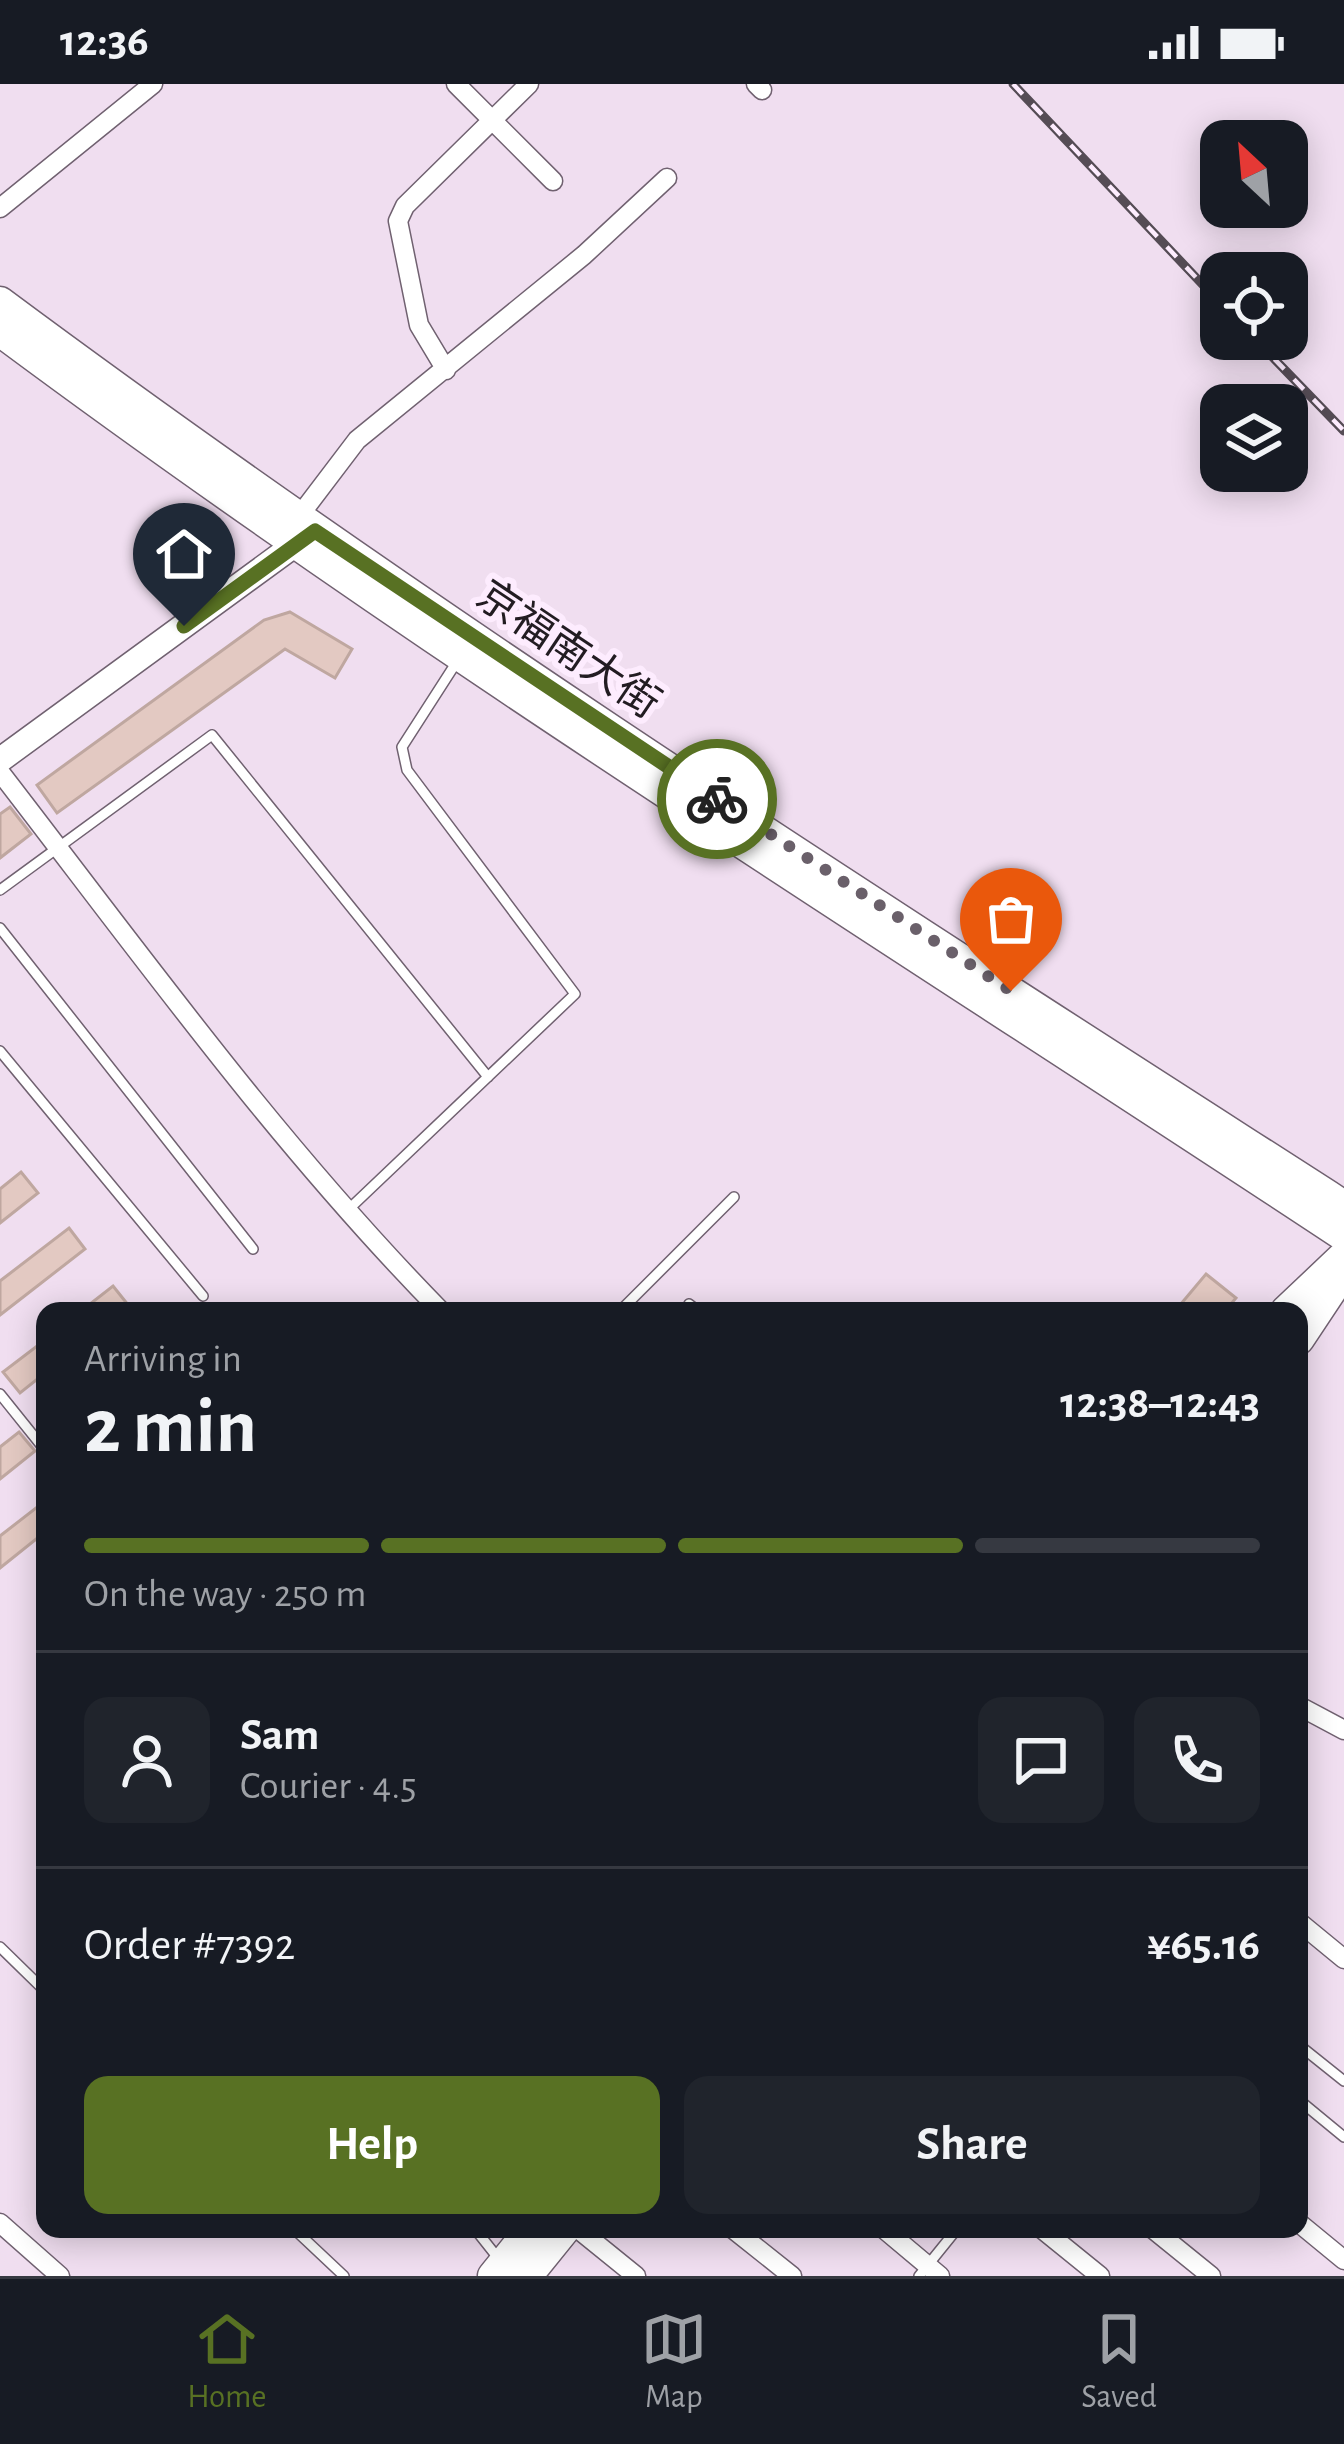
<!DOCTYPE html>
<meta charset="utf-8">
<style>
:root{--surface:#171b24;--page:#20242c;--text:#f1f3f6;--muted:#9ea1a6;--line:#363941;--accent:#587123}
body{margin:0;font-family:"Alegreya Sans","Noto Sans SC",sans-serif;background:var(--page);color:var(--text);height:100vh;display:flex;flex-direction:column;font-size:45px;white-space:nowrap}
*{box-sizing:border-box;margin:0}
p{font-size:39px;color:var(--muted)}
.icon{flex:none;width:66px;height:66px;fill:none;stroke:currentColor;stroke-width:2;stroke-linecap:round;stroke-linejoin:round}
.map{position:relative;flex:1;overflow:hidden}
.side{position:absolute;left:36px;top:1218px;width:1272px;height:936px;display:flex;flex-direction:column;background:var(--surface);border-radius:24px;box-shadow:0 6px 30px #0003}
.side>*{flex:none}
.needle{width:78px;rotate:334deg}
.tools{position:absolute;left:1200px;top:36px;display:grid;gap:24px}
.tools a{display:grid;place-items:center;width:108px;height:108px;border-radius:24px;background:var(--surface);box-shadow:0 6px 30px #0003;font-size:60px}
.pin{position:absolute;display:grid;place-items:center;width:102px;height:102px;color:#fff;margin:-123px -51px;border-radius:50% 50% 50% 0;rotate:-45deg;box-shadow:0 0 12px #0007}
.pin .icon{rotate:45deg}
.courier{position:absolute;display:grid;place-items:center;width:120px;height:120px;margin:-60px;border:9px solid #587123;border-radius:50%;background:#fff;color:#222;box-shadow:0 3px 15px #0007}
.headline em{font-style:normal;font-weight:700}
.headline div{display:flex;flex-direction:column-reverse}
.headline{display:flex;align-items:center;justify-content:space-between;height:204px;padding:0 48px}
h1{font-size:78px;font-weight:700;line-height:90px}
.bar{display:grid;grid-template-columns:repeat(4,1fr);gap:18px 12px;align-content:center;height:144px;padding:0 48px}
.bar i{height:15px;border-radius:9px;background:var(--line)}
.bar .selected{background:var(--accent)}
.bar p{grid-column:span 4}
.line{display:flex;align-items:center;gap:30px;padding:0 48px;border-top:3px solid var(--line)}
.line div{flex:1}
.round{display:grid;place-items:center;flex:none;width:126px;height:126px;border-radius:24px;background:var(--page)}
.button{display:flex;gap:24px;margin-top:auto;padding:24px 48px}
.button a{flex:1;height:138px;border-radius:24px;background:var(--accent);color:#fff;font-size:48px;font-weight:700;line-height:138px;text-align:center}
.button a+a{background:var(--page);color:var(--text)}
.status{display:flex;justify-content:space-between;align-items:center;height:84px;padding:0 60px;background:var(--surface);direction:ltr}
.status svg{height:33px;fill:currentColor}
.tabs{display:flex;justify-content:space-around;align-items:center;height:168px;border-top:3px solid var(--line);background:var(--surface);font-size:33px;color:var(--muted)}
.tabs a{display:grid;justify-items:center;gap:6px}
.tabs .selected{color:var(--accent)}
.map>svg:first-child{display:block}
.building{fill:#e3c9c2;stroke:#bfa7a0;stroke-width:3}
.lines{fill:none;stroke-linecap:round;stroke-linejoin:round}
.service-casing{stroke:#706170;stroke-width:12}
.minor-casing{stroke:#706170;stroke-width:21}
.tertiary-casing{stroke:#706170;stroke-width:27}
.trunk-casing{stroke:#706170;stroke-width:33}
.service{stroke:#fff;stroke-width:9}
.minor{stroke:#fff;stroke-width:18}
.tertiary{stroke:#fff;stroke-width:24}
.trunk{stroke:#fff;stroke-width:30}
.rail-casing{stroke:#554c55;stroke-width:9}
.rail{stroke:#fdecfe;stroke-width:4.5;stroke-dasharray:14;stroke-linecap:butt}
.done{stroke:#6a606a;stroke-width:12;stroke-dasharray:0 21.6}
.route{stroke:#587123;stroke-width:15}
.labels{text-anchor:middle;dominant-baseline:central;stroke-width:12;stroke-linejoin:round;paint-order:stroke}
.street-label{font-size:42px;fill:#221c22;stroke:#fdecfe}
</style>
<div class="status"><b>12:36</b><svg viewBox="0 0 49 12"><path d="M0 12V9h3v3zM5 12V6h3v6zM10 12V3h3v9zM15 12V0h3v12zM26 1h20v11H26zM47 4h2v5h-2z"/></svg></div>
<div class="map">
<svg width="1344" height="2192" viewBox="0 0 1344 2192">
<rect width="100%" height="100%" fill="#f0def0"/>
<path class="building" d="M290 528 352 565 335 594 285 565 57 729 37 701 264 536Z
M10 723 31 750 0 774V730Z
M21 1088 38 1109 0 1139V1105Z
M69 1144 85 1165 0 1231V1197Z
M1206 1190 1236 1214 1225 1227H1175Z
M113 1202 133 1227H81Z
M45 1256V1289L20 1309 3 1288Z
M19 1348 35 1367 0 1395V1363Z
M45 1417V1448L0 1484V1452Z"/>
<g class="lines">
<g class="service-casing">
<path id="service" d="M0 806 212 651 488 993
M0 844 253 1165
M0 967 203 1212
M349 1125 575 910 407 686 402 663 456 579
M689 1220 698 1227
M620 1227 734 1113
M0 1310 45 1366
M0 1863 45 1907
M1299 1961 1344 1997
M1299 2016 1344 2053
M294 2145 344 2192
M475 2145 498 2174
M919 2192 957 2145"/>
</g>
<g class="minor-casing">
<path id="minor" d="M456 0 553 97
M756 0 762 6
M0 124 153 0
M446 286 419 241 398 137 405 122 529 0
M297 435 357 356 584 171 667 94
M0 688C142 872 278 1061 441 1227
M1299 1622 1344 1646
M1299 1838 1344 1875
M0 2139 60 2192
M1299 2139 1344 2176
M578 2145 636 2192
M733 2145 792 2192
M884 2145 940 2192
M1042 2145 1100 2192
M1153 2145 1211 2192"/>
</g>
<g class="tertiary-casing">
<path id="tertiary" d="M0 676 308 451"/>
</g>
<g class="trunk-casing">
<path id="trunk" d="M0 218C433 540 890 830 1344 1122
M0 247C434 570 893 854 1344 1152
M1286 1227 1344 1172
M1299 1255 1344 1187
M493 2192 531 2145
M527 2192 565 2145"/>
</g>
<use href="#service" class="service"/>
<use href="#minor" class="minor"/>
<use href="#tertiary" class="tertiary"/>
<use href="#trunk" class="trunk"/>
<g class="rail-casing">
<path id="rail" d="M1013 0 1221 220
M1255 255 1344 347"/>
</g>
<use href="#rail" class="rail"/>
</g>
<g class="lines">
<path class="done" d="M717 715 1011 907"/>
<path class="route" d="M184 542 315 447 717 715"/>
</g>
<g class="labels">
<g class="street-label">
<text transform="translate(568 566) rotate(34)">京福南大街</text>
</g>
</g>
</svg>
<div class="tools">
<a><svg class="needle" viewBox="-14 -14 28 28"><path d="M0-13l5 13h-10z" fill="#e53935"/><path d="M0 13l5-13h-10z" fill="#9ea1a6"/></svg></a>
<a><svg class="icon" aria-label="locate" viewBox="0 0 24 24"><circle cx="12" cy="12" r="6"/><path d="M12 2v4M12 18v4M2 12h4M18 12h4"/></svg></a>
<a><svg class="icon" aria-label="layers" viewBox="0 0 24 24"><path d="M12 4l9 5-9 5-9-5zM3 14l9 5 9-5"/></svg></a>
</div>
<div class="pin" style="left:1011px;top:907px;background:#ea580c"><svg class="icon" aria-label="bag" viewBox="0 0 24 24"><path d="M5 8h14l-1 12H6zM9 8a3 3 0 0 1 6 0"/></svg></div>
<div class="pin" style="left:184px;top:542px;background:#1f2937"><svg class="icon" aria-label="home" viewBox="0 0 24 24"><path d="M3 11l9-7 9 7M6 9v11h12V9"/></svg></div>
<div class="courier" style="left:717px;top:715px"><svg class="icon" aria-label="bike" viewBox="0 0 24 24"><circle cx="6" cy="16" r="4"/><circle cx="18" cy="16" r="4"/><path d="M6 16l4-8h5l3 8M10 8l3 8H6M13 5h3"/></svg></div>
<section class="side">
<div class="headline"><div><h1>2 min</h1><p>Arriving in</p></div><em>12:38–12:43</em></div>
<div class="bar"><i class="selected"></i><i class="selected"></i><i class="selected"></i><i></i><p>On the way · 250 m</p></div>
<div class="line" style="height:216px"><a class="round"><svg class="icon" aria-label="person" viewBox="0 0 24 24"><circle cx="12" cy="8" r="4"/><path d="M4 21q1-7 8-7t8 7"/></svg></a><div><b>Sam</b><p>Courier · 4.5</p></div><a class="round"><svg class="icon" aria-label="chat" viewBox="0 0 24 24"><path d="M4 5h16v11H9l-5 4z"/></svg></a><a class="round"><svg class="icon" aria-label="phone" viewBox="0 0 24 24"><path d="M5 4h4l2 5-3 2q2 4 5 5l2-3 5 2v4C11 20 4 13 5 4z"/></svg></a></div>
<div class="line" style="height:156px"><div>Order #7392</div><b>¥65.16</b></div>
<div class="button"><a>Help</a><a>Share</a></div>
</section>
</div>
<nav class="tabs">
<a class="selected"><svg class="icon" aria-label="home" viewBox="0 0 24 24"><path d="M3 11l9-7 9 7M6 9v11h12V9"/></svg>Home</a>
<a><svg class="icon" aria-label="map" viewBox="0 0 24 24"><path d="M3 6l6-2 6 2 6-2v14l-6 2-6-2-6 2zM9 4v14M15 6v14"/></svg>Map</a>
<a><svg class="icon" aria-label="saved" viewBox="0 0 24 24"><path d="M7 4h10v16l-5-4-5 4z"/></svg>Saved</a>
</nav>
